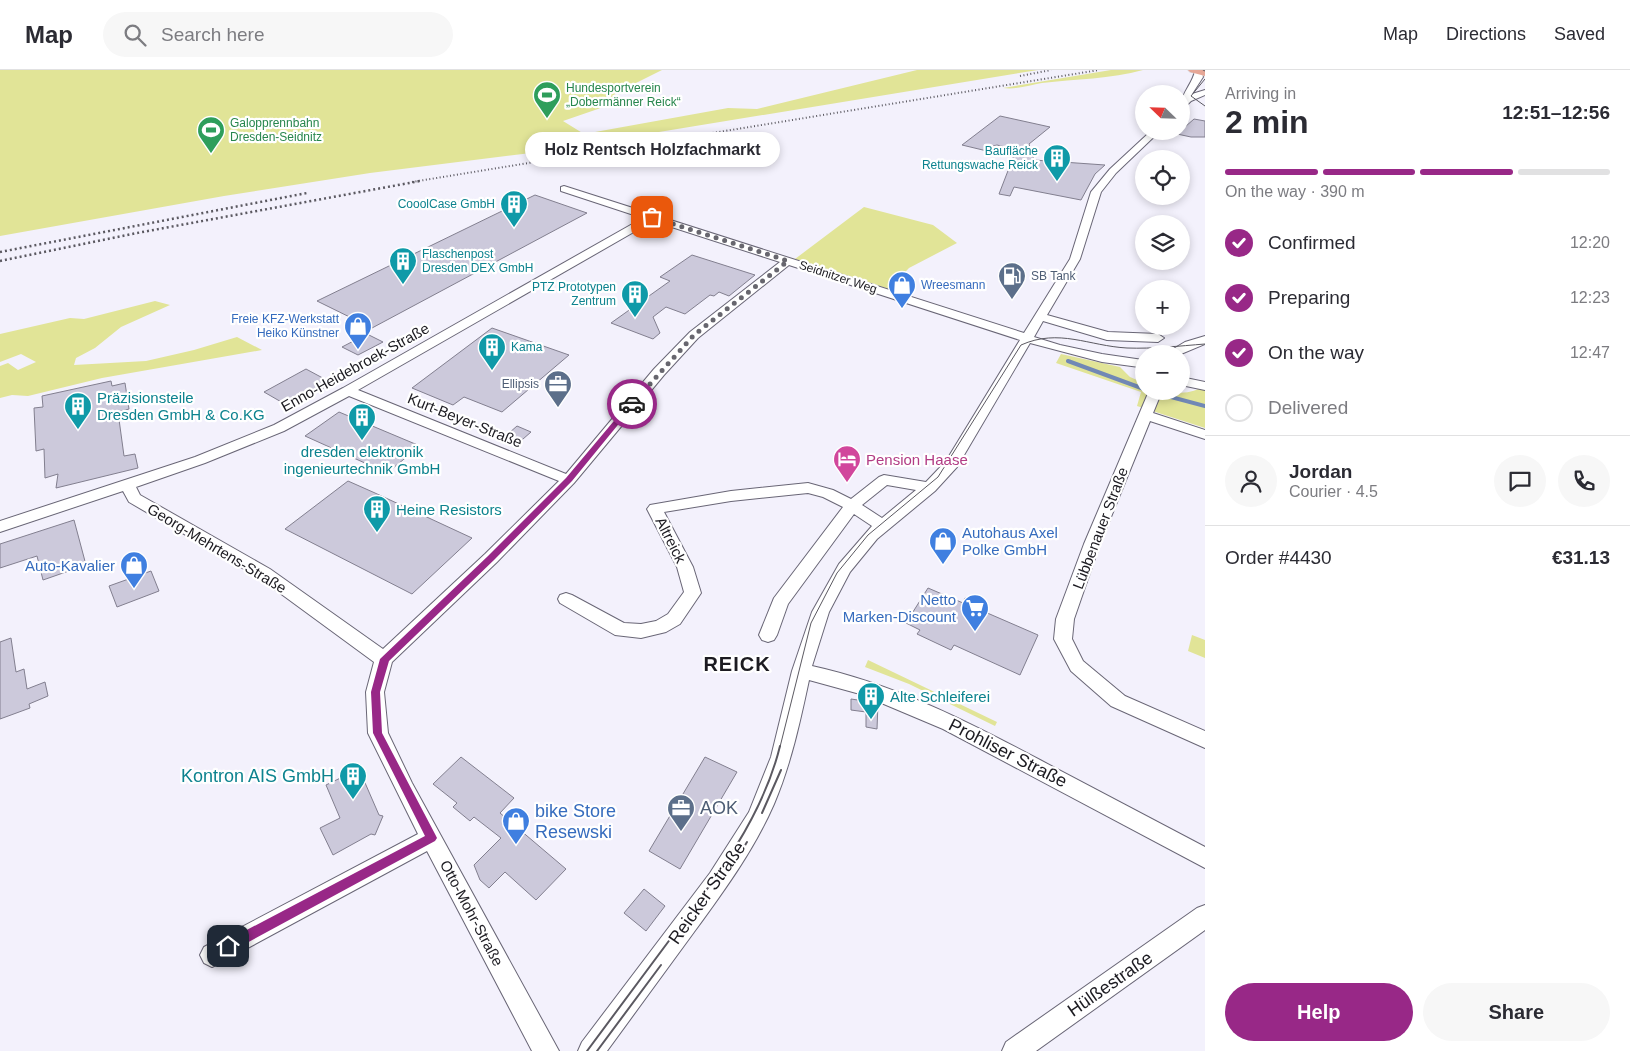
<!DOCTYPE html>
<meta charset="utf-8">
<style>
:root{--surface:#fff;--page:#f7f7f7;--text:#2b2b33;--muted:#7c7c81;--line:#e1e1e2;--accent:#982887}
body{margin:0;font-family:Helvetica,sans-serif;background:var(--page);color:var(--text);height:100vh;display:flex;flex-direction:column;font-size:19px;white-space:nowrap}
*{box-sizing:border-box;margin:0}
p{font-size:16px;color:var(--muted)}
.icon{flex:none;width:28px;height:28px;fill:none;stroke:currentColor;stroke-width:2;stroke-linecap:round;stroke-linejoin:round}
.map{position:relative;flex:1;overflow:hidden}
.side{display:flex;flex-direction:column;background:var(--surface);width:425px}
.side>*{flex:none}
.needle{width:32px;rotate:293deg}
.fabs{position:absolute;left:1135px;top:15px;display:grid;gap:10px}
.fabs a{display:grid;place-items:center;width:55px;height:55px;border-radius:50%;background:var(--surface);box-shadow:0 2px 8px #0003;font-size:25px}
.pin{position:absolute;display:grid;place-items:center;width:42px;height:42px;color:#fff;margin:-21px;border-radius:10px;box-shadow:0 2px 8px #0006}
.courier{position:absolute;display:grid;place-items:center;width:50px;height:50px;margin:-25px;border:4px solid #982887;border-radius:50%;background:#fff;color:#222;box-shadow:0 1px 6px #0007}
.bubble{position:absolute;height:35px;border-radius:18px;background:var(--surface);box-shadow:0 2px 8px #0003;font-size:16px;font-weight:700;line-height:35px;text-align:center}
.head em{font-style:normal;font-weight:700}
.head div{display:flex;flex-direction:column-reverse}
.head{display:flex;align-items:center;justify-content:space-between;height:85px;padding:0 20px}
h1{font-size:32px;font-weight:700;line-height:38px}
.bar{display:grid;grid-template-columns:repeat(4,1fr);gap:8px 5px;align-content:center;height:60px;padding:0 20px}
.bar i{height:6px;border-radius:4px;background:var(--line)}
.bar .selected{background:var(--accent)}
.bar p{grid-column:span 4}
.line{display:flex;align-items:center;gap:12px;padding:0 20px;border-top:1px solid var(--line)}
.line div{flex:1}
.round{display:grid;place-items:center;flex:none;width:52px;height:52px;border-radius:26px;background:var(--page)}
ol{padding:0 20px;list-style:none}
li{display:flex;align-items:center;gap:15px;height:55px}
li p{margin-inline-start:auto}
li .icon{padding:5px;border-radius:50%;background:var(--accent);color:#fff;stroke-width:4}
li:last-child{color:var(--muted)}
li i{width:28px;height:28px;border:2px solid var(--line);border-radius:50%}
.action{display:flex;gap:10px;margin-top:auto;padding:10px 20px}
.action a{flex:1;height:58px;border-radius:30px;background:var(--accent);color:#fff;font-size:20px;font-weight:700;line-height:58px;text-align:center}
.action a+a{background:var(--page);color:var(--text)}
header{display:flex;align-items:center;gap:30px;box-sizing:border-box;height:70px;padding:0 25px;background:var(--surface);border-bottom:1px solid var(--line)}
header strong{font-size:24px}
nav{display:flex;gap:28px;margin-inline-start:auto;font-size:18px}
.search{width:350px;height:45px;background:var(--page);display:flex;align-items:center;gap:12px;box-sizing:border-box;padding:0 18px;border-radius:28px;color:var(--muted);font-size:19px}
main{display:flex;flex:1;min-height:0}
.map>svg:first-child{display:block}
.green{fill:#e1e497}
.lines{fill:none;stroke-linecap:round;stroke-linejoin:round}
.stream{stroke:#7188b5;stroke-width:4}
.building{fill:#ccc9db;stroke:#827f8f}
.minor-casing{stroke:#696676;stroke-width:2}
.major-casing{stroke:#d2d1d3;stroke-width:1}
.minor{fill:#fff;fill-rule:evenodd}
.major{fill:#e6a797;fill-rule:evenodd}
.tram-far1{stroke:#5b5961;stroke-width:1}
.tram{stroke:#5b5961;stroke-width:2}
.rail-far1{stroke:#5b5961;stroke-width:2;stroke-dasharray:1 2.5;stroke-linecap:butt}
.rail{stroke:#5b5961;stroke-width:2.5;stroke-dasharray:2 3;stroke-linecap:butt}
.route{fill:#982887}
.done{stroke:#67666e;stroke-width:5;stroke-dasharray:0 9}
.labels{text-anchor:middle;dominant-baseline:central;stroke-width:4.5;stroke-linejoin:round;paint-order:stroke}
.far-leisure-label{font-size:12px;fill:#27864d;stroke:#fff;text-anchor:start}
.far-culture-label{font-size:12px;fill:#0d838f;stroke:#fff;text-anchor:end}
.far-service-label{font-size:12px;fill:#4e5e75;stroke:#fff;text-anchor:start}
.far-street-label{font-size:12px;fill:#1c1b21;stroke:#fff}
.far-shop-label{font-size:12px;fill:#366cbe;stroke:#fff;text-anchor:start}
.street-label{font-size:15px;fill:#1c1b21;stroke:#fff}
.culture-label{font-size:15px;fill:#0d838f;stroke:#fff;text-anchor:start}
.hotel-label{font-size:15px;fill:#b23c85;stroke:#fff;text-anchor:start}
.shop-label{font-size:15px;fill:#366cbe;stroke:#fff;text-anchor:end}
.near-street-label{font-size:18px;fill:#1c1b21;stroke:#fff}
.near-culture-label{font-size:18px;fill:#0d838f;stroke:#fff;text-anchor:end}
.near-service-label{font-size:18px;fill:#4e5e75;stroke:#fff;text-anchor:start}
.near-shop-label{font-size:18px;fill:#366cbe;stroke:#fff;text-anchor:start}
.district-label{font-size:20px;font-weight:bold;letter-spacing:1px;fill:#1c1b21;stroke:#fff}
</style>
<header>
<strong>Map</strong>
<div class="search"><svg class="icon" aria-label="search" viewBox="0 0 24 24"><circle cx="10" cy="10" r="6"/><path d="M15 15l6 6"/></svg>Search here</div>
<nav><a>Map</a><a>Directions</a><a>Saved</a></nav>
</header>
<main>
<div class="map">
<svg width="1205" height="981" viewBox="0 0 1205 981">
<rect width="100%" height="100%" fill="#f3f1fc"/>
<path class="green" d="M0 0H662L614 24 624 30 563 51 584 64 728 38 757 39 917 0H1038L531 83 370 103 224 126 0 166Z
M1111 0H1143C1111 9 1075 9 1042 13 1029 15 1016 20 1003 18Z
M864 137 933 155 957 173 909 198 889 219 795 189Z
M155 231 170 235 121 257 95 278 76 288 74 295 146 291 194 280 237 267 262 280 102 308 28 326 12 325 0 328V296L8 293 18 300 36 292 21 284 0 292V264L70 248 84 249Z
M1061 284 1120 297 1130 307 1144 313V321C1159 321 1190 327 1201 317L1205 318V358L1137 336 1141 322 1056 293Z
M1192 565 1205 570V588L1188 581Z
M868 590 997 652 995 656 909 614 865 597Z"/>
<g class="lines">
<path class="stream" d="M1068 291 1144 319
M1156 323 1205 336"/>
</g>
<path class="building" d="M1000 46 1050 57 1029 74 1034 90 1105 95 1095 104 1081 130 1014 117 1010 126 999 124 1016 80 997 75 993 76 987 81 962 75Z
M1194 49 1205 51V67H1191L1177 64Z
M535 125 587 143 372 258 317 231Z
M692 185 755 205 729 226 719 222 714 226 710 225 685 244 666 237 653 247 660 263 653 269 611 253 670 211 660 207Z
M492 258 569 285 502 342 464 327 453 335 412 318Z
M367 264 383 272 358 285 342 277Z
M306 299 332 313 290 337 264 322Z
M111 311 112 316 125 313 129 339 118 342 124 386 135 384 138 398 56 418 58 404 45 408 44 379 36 381 34 338 43 337 42 326Z
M339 342 420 376 387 403 305 366Z
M517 356 531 362 515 376 501 370Z
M348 411 375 423 472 468 412 524 285 459Z
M74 450 86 495 43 510 37 486 0 498V474Z
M151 501 159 521 117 537 109 516Z
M928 518 963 533 965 528 987 537 985 542 1038 565 1020 605 954 575 951 580 917 564 920 560 906 553Z
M11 568 16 602 24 599 27 619 45 612 48 626 29 634 30 638 0 649V572Z
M851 629 878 633 877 659 866 657V642L851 640Z
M461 687 514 728 500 743 566 799 536 830 505 802 489 818 480 810 474 795 501 768 474 747 470 751 453 737 457 733 433 714Z
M705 687 737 702 680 799 649 781Z
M359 699 379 745 383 746 375 765 371 764 333 785 320 758 340 748 326 715Z
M644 819 665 836 646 861 624 843Z"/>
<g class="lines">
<g class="minor-casing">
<path id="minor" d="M1195 0H1205V3L1202 4 1203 7 1192 24 1205 20V25L1191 31 1186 36H1181C1181 23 1194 12 1195 0Z
M1151 61H1160L1116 103 1101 122 1080 189 1047 245 1108 262 1158 264 1164 268 1158 272 1107 270 1043 251 1034 267 1060 275 1102 284 1143 290 1144 295 1139 297 1102 292 1030 273 957 397 935 421 877 469 850 502 829 542 812 596C894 614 967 651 1040 690 1095 719 1150 748 1205 777V798L943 659 860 624 809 610C800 652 791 694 774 734 754 780 724 821 694 862 665 902 636 941 607 981H578L582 972 710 803 749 742 771 687 792 601 812 542 839 494 872 456 854 444 788 534 777 565 774 570 768 572 762 570 759 565 774 528 843 437 823 427 808 423 731 431 664 442 693 497 701 523 680 554 666 562 641 568 615 565 560 533 558 529 560 525 566 523 572 525 624 553 641 554 656 551 668 544 684 522 677 497 647 439 650 435 731 421 808 413 833 420 851 429 879 407 884 405 926 412 946 391 1020 270 789 195 698 268 664 305 574 413 497 492 392 592 384 622 388 663 412 713 559 981H532L427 781 220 893 212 897 204 893 200 885 204 877 418 764 368 663 366 622 374 592 258 507 129 432 123 421 0 462V451L195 387 274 355 343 318 643 148 561 121V117L564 116 1024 263 1070 189 1091 122 1110 99ZM653 151 780 192 690 262 654 299 566 404 358 320ZM349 326 559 411 485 484 383 579 270 499 140 425 136 417 205 393 284 361ZM887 415 916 420 882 448 862 435Z
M1205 266V274L1181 284H1165L1185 272Z
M1181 307 1205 312V320L1181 315Z
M1149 321H1162L1153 343 1205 360V369L1150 351 1100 474 1074 549 1072 569 1083 591 1125 626 1205 661V678L1111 636 1071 601 1054 569 1056 549 1084 474Z
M1205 835V860L1036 981H1002L1006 972 1197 838Z"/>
</g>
<g class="major-casing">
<path id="major" d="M1188 0H1205V6L1190 2Z"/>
</g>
<use href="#minor" class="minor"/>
<use href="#major" class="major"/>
<path class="tram-far1" d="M1203 0 1205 1
M1205 9 1191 26 1205 36
M780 677 811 553 837 503 868 465 938 407 1021 275C1059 258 1089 276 1127 278 1153 279 1179 276 1205 274"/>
<path class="tram" d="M762 743 781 700
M729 802 747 772
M587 981C616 942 645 903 674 864 717 807 763 746 780 676
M597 981 661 895"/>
<path class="rail-far1" d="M1020 6 1051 0
M412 112 1099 0"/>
<path class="rail" d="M0 182 307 123
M0 191 137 163 420 111"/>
</g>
<path class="route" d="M629 333 635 334 572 411 494 490 389 591 380 622 382 663 435 764 437 768 435 771 232 881 228 882 224 881 222 876 224 872 425 766 373 663 371 622 380 589 488 486 566 408Z"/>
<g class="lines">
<path class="done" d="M632 334 694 265 788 191 652 147"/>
</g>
<defs>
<g id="stadium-pin" transform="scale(1.4375)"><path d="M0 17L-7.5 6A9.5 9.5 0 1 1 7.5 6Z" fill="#2e9e5b" stroke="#fff"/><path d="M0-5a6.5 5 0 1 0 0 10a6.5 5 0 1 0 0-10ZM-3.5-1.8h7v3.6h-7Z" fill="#fff"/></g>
<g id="building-pin" transform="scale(1.4375)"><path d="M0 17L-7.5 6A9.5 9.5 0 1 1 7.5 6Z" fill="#0f9aa8" stroke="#fff"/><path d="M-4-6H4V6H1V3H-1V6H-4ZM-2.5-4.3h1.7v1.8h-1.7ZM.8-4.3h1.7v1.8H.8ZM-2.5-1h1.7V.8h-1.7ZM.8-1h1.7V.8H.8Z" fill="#fff"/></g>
<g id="fuel-pin" transform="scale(1.4375)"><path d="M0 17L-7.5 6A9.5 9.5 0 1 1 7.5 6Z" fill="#5c6f8a" stroke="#fff"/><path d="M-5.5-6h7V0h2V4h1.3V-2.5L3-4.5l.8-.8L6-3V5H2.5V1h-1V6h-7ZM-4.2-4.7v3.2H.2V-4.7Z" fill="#fff"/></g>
<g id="shop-pin" transform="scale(1.4375)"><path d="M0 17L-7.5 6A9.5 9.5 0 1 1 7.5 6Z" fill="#3f7fe0" stroke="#fff"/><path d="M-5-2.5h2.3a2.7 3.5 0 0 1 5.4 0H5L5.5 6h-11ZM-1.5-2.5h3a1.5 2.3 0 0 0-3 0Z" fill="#fff"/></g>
<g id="office-pin" transform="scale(1.4375)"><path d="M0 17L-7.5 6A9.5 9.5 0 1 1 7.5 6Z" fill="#5c6f8a" stroke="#fff"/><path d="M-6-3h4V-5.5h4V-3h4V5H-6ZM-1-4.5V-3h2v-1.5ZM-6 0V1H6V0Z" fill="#fff"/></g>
<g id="hotel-pin" transform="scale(1.4375)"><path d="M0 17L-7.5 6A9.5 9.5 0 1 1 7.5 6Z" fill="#d1479c" stroke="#fff"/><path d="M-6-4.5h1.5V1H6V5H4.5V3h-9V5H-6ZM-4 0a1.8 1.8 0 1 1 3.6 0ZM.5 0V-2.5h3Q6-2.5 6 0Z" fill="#fff"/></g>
<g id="supermarket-pin" transform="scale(1.4375)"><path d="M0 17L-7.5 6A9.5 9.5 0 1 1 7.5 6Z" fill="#3f7fe0" stroke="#fff"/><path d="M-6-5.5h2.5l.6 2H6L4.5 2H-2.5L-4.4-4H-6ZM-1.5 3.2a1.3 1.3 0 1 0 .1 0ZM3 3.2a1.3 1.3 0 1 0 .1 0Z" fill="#fff"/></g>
</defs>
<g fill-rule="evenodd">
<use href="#stadium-pin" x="547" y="25"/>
<use href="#stadium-pin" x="211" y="60"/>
<use href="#building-pin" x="1057" y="88"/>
<use href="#building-pin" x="514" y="134"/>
<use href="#building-pin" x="403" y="191"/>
<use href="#fuel-pin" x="1012" y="206"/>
<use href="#shop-pin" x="902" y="215"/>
<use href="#building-pin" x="635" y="224"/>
<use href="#shop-pin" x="358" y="256"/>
<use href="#building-pin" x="492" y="277"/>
<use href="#office-pin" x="558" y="314"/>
<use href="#building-pin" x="78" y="336"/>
<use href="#building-pin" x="362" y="347"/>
<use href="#hotel-pin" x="847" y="389"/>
<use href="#building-pin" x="377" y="439"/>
<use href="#shop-pin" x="943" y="471"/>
<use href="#shop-pin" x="134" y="495"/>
<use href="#supermarket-pin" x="975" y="538"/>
<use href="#building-pin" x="871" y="626"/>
<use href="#building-pin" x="353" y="706"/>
<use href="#office-pin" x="681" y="738"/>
<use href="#shop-pin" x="516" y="751"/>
</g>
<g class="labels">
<g class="far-leisure-label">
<text x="566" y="18">Hundesportverein<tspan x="566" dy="14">„Dobermänner Reick“</tspan></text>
<text x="230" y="53">Galopprennbahn<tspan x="230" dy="14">Dresden-Seidnitz</tspan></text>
</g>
<g class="far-culture-label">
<text x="1038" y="81">Baufläche<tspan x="1038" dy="14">Rettungswache Reick</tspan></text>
<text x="495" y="134">CooolCase GmbH</text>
<text x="422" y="184" text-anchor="start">Flaschenpost<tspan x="422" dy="14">Dresden DEX GmbH</tspan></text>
<text x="616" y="217">PTZ Prototypen<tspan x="616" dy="14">Zentrum</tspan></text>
<text x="511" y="277" text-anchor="start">Kama</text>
</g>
<g class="far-service-label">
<text x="1031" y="206">SB Tank</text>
<text x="539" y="314" text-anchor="end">Ellipsis</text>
</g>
<g class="far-street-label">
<text transform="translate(838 207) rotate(18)">Seidnitzer Weg</text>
</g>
<g class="far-shop-label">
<text x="921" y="215">Wreesmann</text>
<text x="339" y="249" text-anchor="end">Freie KFZ-Werkstatt<tspan x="339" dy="14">Heiko Künstner</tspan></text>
</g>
<g class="street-label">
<text transform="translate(355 297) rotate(-29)">Enno-Heidebroek-Straße</text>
<text transform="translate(465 350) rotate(22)">Kurt-Beyer-Straße</text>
<text transform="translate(1100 458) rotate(-69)">Lübbenauer Straße</text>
<text transform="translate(671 470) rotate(63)">Altreick</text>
<text transform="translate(217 478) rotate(31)">Georg-Mehrtens-Straße</text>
<text transform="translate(472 843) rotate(62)">Otto-Mohr-Straße</text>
</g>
<g class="culture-label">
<text x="97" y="327">Präzisionsteile<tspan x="97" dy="17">Dresden GmbH &amp; Co.KG</tspan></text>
<text x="362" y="381" text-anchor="middle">dresden elektronik<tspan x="362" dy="17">ingenieurtechnik GmbH</tspan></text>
<text x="396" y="439">Heine Resistors</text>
<text x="890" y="626">Alte Schleiferei</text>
</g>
<g class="hotel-label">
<text x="866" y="389">Pension Haase</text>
</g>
<g class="shop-label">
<text x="962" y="462" text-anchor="start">Autohaus Axel<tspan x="962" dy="17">Polke GmbH</tspan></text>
<text x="115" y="495">Auto-Kavalier</text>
<text x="956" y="529">Netto<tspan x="956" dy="17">Marken-Discount</tspan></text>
</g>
<g class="near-street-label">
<text transform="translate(1008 683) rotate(27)">Prohliser Straße</text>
<text transform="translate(707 823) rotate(-55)">Reicker Straße</text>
<text transform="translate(1110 914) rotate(-35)">Hülßestraße</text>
</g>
<g class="near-culture-label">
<text x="334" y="706">Kontron AIS GmbH</text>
</g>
<g class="near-service-label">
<text x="700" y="738">AOK</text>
</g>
<g class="near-shop-label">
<text x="535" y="741">bike Store<tspan x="535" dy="21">Resewski</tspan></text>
</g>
<g class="district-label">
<text x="737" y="594">REICK</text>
</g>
</g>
</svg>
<div class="fabs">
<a><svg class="needle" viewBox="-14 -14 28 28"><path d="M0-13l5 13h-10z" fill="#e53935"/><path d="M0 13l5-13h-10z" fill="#7c7c81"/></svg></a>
<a><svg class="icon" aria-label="locate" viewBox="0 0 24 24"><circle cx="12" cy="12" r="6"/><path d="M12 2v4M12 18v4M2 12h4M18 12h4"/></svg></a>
<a><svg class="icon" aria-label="layers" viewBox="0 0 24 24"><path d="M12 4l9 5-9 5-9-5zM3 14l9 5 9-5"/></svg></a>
<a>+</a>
<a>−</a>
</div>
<div class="pin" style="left:652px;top:147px;background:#ea580c"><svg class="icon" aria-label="bag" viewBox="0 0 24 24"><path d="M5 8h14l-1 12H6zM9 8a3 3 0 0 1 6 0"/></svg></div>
<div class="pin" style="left:228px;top:876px;background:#1f2937"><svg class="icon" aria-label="home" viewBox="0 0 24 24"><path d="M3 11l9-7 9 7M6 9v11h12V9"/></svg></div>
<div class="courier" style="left:632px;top:334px"><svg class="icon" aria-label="car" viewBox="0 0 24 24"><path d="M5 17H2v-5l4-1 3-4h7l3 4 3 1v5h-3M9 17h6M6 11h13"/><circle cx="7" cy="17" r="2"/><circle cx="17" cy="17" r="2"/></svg></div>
<div class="bubble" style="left:525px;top:62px;width:255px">Holz Rentsch Holzfachmarkt</div>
</div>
<section class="side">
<div class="head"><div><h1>2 min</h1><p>Arriving in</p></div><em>12:51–12:56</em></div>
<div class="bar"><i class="selected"></i><i class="selected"></i><i class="selected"></i><i></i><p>On the way · 390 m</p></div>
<ol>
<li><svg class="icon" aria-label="check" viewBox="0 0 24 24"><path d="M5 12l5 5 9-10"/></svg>Confirmed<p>12:20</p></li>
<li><svg class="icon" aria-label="check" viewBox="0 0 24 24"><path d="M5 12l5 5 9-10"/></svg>Preparing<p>12:23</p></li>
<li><svg class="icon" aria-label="check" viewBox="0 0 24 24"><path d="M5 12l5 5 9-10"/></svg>On the way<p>12:47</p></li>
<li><i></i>Delivered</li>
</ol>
<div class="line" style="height:90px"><a class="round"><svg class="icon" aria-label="person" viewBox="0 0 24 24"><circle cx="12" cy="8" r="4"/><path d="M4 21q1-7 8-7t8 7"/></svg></a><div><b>Jordan</b><p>Courier · 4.5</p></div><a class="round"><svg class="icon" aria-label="chat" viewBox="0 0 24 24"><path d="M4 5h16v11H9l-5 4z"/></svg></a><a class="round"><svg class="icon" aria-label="phone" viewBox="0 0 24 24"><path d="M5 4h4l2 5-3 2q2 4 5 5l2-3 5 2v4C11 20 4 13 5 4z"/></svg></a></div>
<div class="line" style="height:65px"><div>Order #4430</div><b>€31.13</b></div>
<div class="action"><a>Help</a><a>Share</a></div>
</section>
</main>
